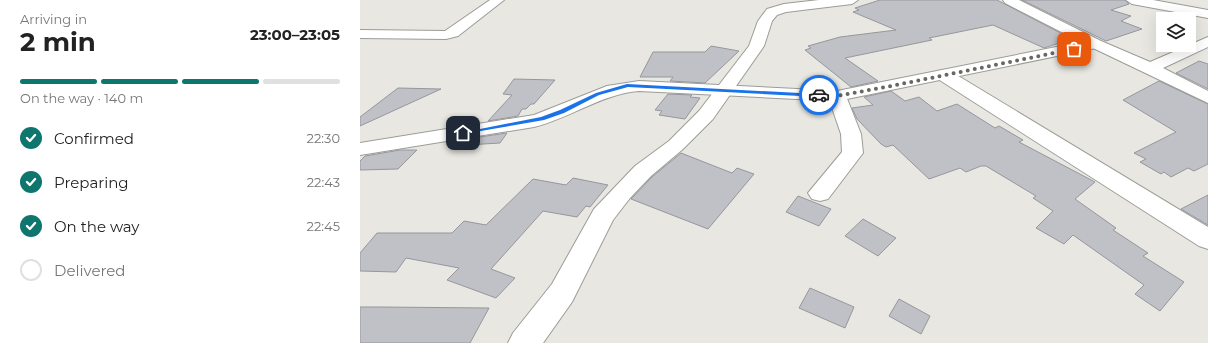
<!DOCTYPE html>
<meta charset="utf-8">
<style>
:root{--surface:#fff;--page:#f2f2f2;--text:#222;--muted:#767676;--line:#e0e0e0;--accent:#0f766e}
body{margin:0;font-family:Montserrat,sans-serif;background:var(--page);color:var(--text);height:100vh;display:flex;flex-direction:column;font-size:15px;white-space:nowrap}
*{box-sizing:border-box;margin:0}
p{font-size:13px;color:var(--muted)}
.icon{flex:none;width:22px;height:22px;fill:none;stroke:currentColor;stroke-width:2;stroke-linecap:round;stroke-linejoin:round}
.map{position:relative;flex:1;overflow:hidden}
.sheet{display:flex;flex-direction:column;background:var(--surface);width:360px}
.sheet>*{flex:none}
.tools{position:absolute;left:796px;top:12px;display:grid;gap:8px}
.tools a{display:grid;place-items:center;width:40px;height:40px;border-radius:0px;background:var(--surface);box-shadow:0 4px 16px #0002;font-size:20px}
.pin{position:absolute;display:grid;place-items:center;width:34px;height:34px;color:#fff;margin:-17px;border-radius:8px;box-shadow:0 2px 6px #0006}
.courier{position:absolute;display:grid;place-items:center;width:40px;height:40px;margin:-20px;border:3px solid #1a73e8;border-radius:50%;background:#fff;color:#222;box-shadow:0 1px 5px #0007}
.head em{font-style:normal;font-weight:700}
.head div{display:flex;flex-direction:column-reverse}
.head{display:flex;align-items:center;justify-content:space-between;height:68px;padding:0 20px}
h1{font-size:26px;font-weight:700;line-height:30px}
.bar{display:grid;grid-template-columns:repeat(4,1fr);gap:6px 4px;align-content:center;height:48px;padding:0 20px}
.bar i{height:5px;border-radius:3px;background:var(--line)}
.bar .current{background:var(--accent)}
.bar p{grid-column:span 4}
ol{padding:0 20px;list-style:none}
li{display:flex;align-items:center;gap:12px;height:44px}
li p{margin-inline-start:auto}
li .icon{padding:4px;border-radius:50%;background:var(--accent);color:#fff;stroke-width:4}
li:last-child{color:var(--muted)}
li i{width:22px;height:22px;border:2px solid var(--line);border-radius:50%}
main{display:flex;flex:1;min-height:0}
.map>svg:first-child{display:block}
.building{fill:#bfc1c6;stroke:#95979c}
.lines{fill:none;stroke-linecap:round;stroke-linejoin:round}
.minor-casing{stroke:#9c9c97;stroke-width:2}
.tertiary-casing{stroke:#9c9c97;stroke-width:2}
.minor{fill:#fff;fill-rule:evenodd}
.tertiary{fill:#fff;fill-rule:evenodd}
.route{fill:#1a73e8}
.done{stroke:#676764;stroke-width:4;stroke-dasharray:0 7.2}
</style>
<main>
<section class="sheet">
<div class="head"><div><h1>2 min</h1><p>Arriving in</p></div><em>23:00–23:05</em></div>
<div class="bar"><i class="current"></i><i class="current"></i><i class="current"></i><i></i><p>On the way · 140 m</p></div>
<ol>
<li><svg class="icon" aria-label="check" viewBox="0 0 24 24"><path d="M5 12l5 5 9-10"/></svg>Confirmed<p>22:30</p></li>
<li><svg class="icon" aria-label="check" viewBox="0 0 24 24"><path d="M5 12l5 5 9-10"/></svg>Preparing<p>22:43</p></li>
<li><svg class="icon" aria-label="check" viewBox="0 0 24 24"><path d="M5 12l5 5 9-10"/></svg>On the way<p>22:45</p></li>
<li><i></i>Delivered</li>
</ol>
</section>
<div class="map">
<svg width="848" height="343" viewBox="0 0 848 343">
<rect width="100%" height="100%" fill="#e8e7e2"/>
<path class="building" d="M520 0H637L712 39 684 48 633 25 569 38 572 40 485 58 518 81 491 87 445 50 451 48 448 46 480 37 536 30 493 12 499 10 495 8Z
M662 0H765L769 4 751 10 771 16 761 21 782 29 746 41Z
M351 46 379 51 345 83 310 81 313 77H280L293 52H345Z
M839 61 848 64V89L816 73Z
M154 79 195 80 174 104H171L166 109H162L158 116 128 121 152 95 143 94Z
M799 81 848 104V164L834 171 828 168 811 177 804 172 801 174 780 162 786 159 774 153 816 132 763 100Z
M38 88 81 89 0 126V117Z
M531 91 545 101 559 97 577 111 597 104 635 128 639 126 663 140 659 142 735 182 715 199 756 228 753 230 788 253 783 256 824 282 800 311 775 294 784 285 713 235 704 244 676 228 693 211 673 198 676 196 626 166H621L606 172 600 168 569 179 533 145 526 147 521 144 497 119 492 108 513 105 504 97Z
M308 94 332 95 330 97 340 98 325 119 299 115 302 111 295 110Z
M147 133 140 143 107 145 113 138Z
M40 150H57L38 169 0 170V161L5 156Z
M321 153 372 173 377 168 394 174 348 229 271 199 292 177Z
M213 178 248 185 230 207 226 206 217 217 183 211 131 269 155 278 136 298 87 280 99 268 46 258 36 272 0 271V253L17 233H92L104 221 126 225 173 179 206 185Z
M848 195V225L821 209Z
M438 196 471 209 459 226 426 212Z
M503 219 536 238 518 256 485 236Z
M450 288 494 307 485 328 439 308Z
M539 299 570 316 561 334 529 316Z
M0 307H20L129 308 110 343H0Z"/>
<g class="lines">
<g class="minor-casing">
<path id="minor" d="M130 0H144L98 36 86 39 0 38V30L85 31Z
M459 0H498L492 4 426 12 417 15 412 21 404 46 353 119 323 149 291 176 270 198 253 220 212 302 183 343H148L153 333 192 284 234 209 275 166 309 141 339 111 389 46 398 21 407 9 424 4Z
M766 0H793L848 10V18L772 4Z
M848 37V47L803 68 848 91V103L731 47 729 44 731 41H741L790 62Z
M584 70 590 71 848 227V249L839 246 578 79 576 75 578 71Z
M477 91 483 92 486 96 501 134 503 153 468 199 460 201 452 199 448 193 482 152 481 134 468 96 471 92Z"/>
</g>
<g class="tertiary-casing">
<path id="tertiary" d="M643 0H659L741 41 743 44 741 47 736 48 477 101 279 91C241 94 211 118 174 127L0 155V143L174 115 247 86 279 81 477 91 721 42 645 3Z"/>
</g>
<use href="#minor" class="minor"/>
<use href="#tertiary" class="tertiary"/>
</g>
<path class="route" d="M267 84 459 94 461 95 459 97 268 87 239 95 204 113 184 120 103 134 100 133 181 117 200 110 236 93Z"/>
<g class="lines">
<path class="done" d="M459 95 477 96 531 86 714 49"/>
</g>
</svg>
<div class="tools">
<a><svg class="icon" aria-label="layers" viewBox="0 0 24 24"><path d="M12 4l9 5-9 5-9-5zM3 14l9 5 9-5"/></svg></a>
</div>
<div class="pin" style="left:714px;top:49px;background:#ea580c"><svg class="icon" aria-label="bag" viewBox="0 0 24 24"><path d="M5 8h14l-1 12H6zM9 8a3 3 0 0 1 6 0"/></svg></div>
<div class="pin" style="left:103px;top:133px;background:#1f2937"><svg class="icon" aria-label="home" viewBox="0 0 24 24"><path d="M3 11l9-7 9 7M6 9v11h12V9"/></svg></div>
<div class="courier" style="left:459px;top:95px"><svg class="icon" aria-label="car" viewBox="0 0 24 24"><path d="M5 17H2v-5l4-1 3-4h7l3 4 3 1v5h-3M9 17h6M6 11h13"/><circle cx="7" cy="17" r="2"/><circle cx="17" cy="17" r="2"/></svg></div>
</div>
</main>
